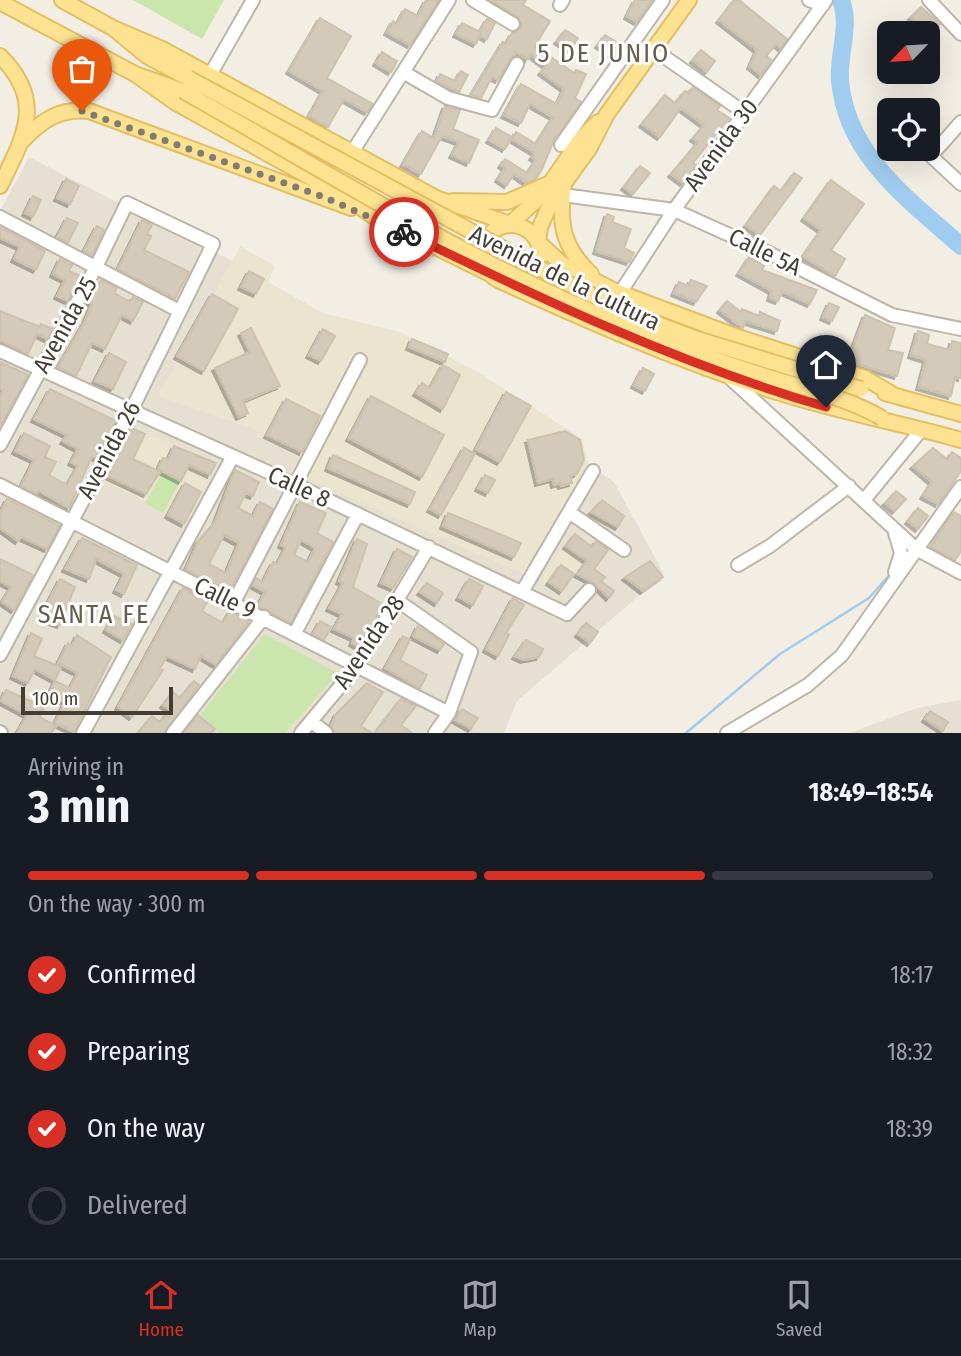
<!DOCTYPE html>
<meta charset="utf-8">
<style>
:root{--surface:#171b24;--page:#20242c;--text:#f1f3f6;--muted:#9ea1a6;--line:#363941;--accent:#d93025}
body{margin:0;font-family:"Fira Sans Condensed",sans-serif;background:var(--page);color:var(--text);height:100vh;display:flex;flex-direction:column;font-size:26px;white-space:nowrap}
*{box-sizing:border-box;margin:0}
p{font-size:23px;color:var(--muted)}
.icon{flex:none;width:38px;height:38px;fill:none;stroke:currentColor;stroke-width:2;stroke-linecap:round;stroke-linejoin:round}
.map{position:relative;height:733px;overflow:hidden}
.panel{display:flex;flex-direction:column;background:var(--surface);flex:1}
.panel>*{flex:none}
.needle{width:46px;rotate:245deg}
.fabs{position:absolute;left:877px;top:21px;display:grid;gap:14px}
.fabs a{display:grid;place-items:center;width:63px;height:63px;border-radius:10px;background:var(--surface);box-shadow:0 7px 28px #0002;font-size:35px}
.scale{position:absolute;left:21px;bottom:18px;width:152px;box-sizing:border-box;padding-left:7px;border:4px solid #443e34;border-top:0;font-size:19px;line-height:24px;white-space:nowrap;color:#443e34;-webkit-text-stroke:5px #fff;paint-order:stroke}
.pin{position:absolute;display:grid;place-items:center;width:60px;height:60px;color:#fff;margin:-72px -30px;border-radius:50% 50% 50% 0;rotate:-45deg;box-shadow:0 0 7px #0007}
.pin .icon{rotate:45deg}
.courier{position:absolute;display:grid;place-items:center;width:70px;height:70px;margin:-35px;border:5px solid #d93025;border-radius:50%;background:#fff;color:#222;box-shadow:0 2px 9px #0007}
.headline em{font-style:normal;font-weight:700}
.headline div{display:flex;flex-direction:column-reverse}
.headline{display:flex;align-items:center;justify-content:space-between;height:119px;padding:0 28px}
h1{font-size:46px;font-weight:700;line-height:52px}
.bar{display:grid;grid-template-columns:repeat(4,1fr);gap:10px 7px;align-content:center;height:84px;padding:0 28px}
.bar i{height:9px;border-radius:5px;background:var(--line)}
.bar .current{background:var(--accent)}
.bar p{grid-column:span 4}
ol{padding:0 28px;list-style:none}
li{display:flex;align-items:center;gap:21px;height:77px}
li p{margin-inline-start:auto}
li .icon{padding:7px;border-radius:50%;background:var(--accent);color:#fff;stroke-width:4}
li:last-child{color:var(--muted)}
li i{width:38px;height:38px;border:4px solid var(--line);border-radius:50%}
.tab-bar{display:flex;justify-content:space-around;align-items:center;height:98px;border-top:2px solid var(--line);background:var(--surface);font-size:19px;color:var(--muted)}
.tab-bar a{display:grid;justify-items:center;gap:4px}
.tab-bar .current{color:var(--accent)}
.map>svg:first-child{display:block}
.residential{fill:#e6e0d2}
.education{fill:#ebe4ce}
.green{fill:#cbe6ad}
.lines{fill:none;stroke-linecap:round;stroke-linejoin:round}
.stream{stroke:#a0ccef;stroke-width:2.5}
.river{stroke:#a0ccef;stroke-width:18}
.building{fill:#d3caba;stroke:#cec2ad;stroke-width:2;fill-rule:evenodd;filter:url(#shadow)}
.minor-casing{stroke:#bdb6a7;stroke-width:16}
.major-casing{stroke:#e2c062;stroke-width:18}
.minor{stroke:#fff;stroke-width:12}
.major{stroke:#fde292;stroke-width:14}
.major-bridge-casing{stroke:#e2c062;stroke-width:18;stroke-linecap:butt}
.major-bridge{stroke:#fde292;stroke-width:14}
.done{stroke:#817c72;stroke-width:7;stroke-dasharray:0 12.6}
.route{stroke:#d93025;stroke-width:9}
.labels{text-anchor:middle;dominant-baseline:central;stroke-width:6;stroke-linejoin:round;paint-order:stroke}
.street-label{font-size:24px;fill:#443e34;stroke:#fff}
.neighbourhood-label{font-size:26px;letter-spacing:2px;fill:#675d4c;stroke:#fff}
</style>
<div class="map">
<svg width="961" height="733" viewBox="0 0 961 733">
<defs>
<filter id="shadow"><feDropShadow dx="-3" dy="3" stdDeviation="0" flood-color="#0004"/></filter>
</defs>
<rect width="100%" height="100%" fill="#f2eee4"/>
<path class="residential" d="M29 157 232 261 159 396 250 427 258 432 257 436 302 456 295 472 523 573 588 464 614 482 664 574 517 701 504 733H0V211Z
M961 700V733H850L917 708Z"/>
<path class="education" d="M240 246 275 266 268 282 323 313 400 332 483 375 582 439 588 464 523 574 295 473 302 456 256 435 258 432 250 427 159 396Z
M132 427 217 462 186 525 104 481Z
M563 546 584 561 561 595 540 580Z"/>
<path class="green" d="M133 0H224L202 39Z
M162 473 180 482 163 513 145 503Z
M265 634 338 673 285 733H220L200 715Z"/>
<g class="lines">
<path class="stream" d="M686 733 780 654 869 598 892 572"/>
<path class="river" d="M841 0C851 27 838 53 840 80 846 155 909 200 961 246"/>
</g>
<path class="building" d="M426 0H439L410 45 387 32 393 21 397 24 405 9 418 16Z
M490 0H526L523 5 550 21 535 46 574 73 576 70 586 74 575 98 581 102 554 140 542 169 536 179 527 183 514 174 507 185 498 179 505 168 501 165 505 159 527 173 536 160 532 157 535 153 512 139 516 132 536 144 553 117 530 104 521 123 504 115 521 84 557 104 564 89 541 72 546 66 530 54 528 59 516 52 498 80 492 77 481 98 471 95 503 42 506 44 512 33 518 31 522 25 518 17Z
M635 0H652L637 22 627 16Z
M734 0H739L787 39 781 48 776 44 766 56 771 60 761 75 750 66 757 50 719 20Z
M921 7 940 24 929 37 911 17Z
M320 18 351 36 327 78 373 104 367 112 344 99 328 127 309 116 323 91 289 71Z
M487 19 495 23 487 39 480 35 476 44 456 34 462 23 480 32Z
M565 30 578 38 570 50 557 41Z
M605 35 621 45 613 56 598 45Z
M701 50 715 61 707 72 693 60Z
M382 52 397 61 391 72 376 63Z
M461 71 468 75 459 92 437 81 440 74 455 81Z
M693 87 720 106 717 110 729 118 693 163 696 165 683 183 671 174 698 142 693 138 704 125 681 108 660 137 642 124 665 95 675 103 685 91 689 93Z
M445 106 460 110 453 129 479 140 469 163 452 155 459 142 442 136 421 174 403 164 422 131 434 138Z
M496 128 512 137 505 149 489 140Z
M640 166 650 173 633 194 624 187Z
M794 173 802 178 760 235 746 225 774 186 781 191Z
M66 179 79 186 70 204 57 198Z
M831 180 864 204 831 250 845 259 835 276 803 256 821 230 804 218Z
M33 196 41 200 33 217 25 213Z
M607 214 614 217 612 222 631 229 624 248 634 253 629 262 596 251Z
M67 218 78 223 68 243 57 237Z
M142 220 152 225 147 234 151 236 144 250 189 272 175 299 118 269Z
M97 226 104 230 92 255 84 251Z
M0 227 45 251 36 270 14 259 20 247 0 238Z
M749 257 764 266 762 270 817 290 810 304 782 291 778 301 770 298 772 291 739 273Z
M60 259 72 265 69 271 81 276 68 301 57 296 65 280 53 274Z
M249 271 264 279 256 294 241 287Z
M101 280 117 288 114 293 130 302 133 297 143 302 133 321 122 315 105 349 92 343 76 376 58 367 85 321 92 304 89 302Z
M691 280 707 286 696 302 674 293 679 282 688 286Z
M212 294 238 309 204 371 177 356Z
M727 301 741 312 742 309 759 316 760 312 780 321 777 331 745 321 743 328 720 310Z
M829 303 839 307 832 321 823 317Z
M0 311 40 327 41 324 53 329 47 339 37 334 28 354 0 340Z
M865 315 895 328 888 350 903 353 897 376 848 361Z
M251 328 280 386 243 401 248 413 239 417 215 368 250 352 241 333Z
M323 329 335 336 321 361 309 355Z
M918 331 929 335 927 344 950 350 952 341 961 343V378L955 377 951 396 919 387 926 360 911 355Z
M412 339 448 354 445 362 409 347Z
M109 353 126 362 113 389 95 381Z
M0 362 28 375 0 427V397L3 390 0 389Z
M443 365 460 375 443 409 416 393 422 383 430 388Z
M643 368 654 374 645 391 634 385Z
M50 389 116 421 96 458 92 456 69 508 39 491 37 494 21 486 34 460 15 451 24 433 50 446 45 457 56 462 49 475 67 485 78 466 71 462 78 449 63 441 67 435 34 419Z
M506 392 531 406 500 462 476 449Z
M371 396 444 435 422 477 349 438Z
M286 399 320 416 302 452 267 435Z
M132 428 145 434 133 459 160 472 146 494 108 476Z
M565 431 580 440 584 460 577 474 570 476 572 483 561 486 560 483 554 485 553 479 538 483 528 440Z
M174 446 216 463 210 475 189 465 181 481 158 469 163 458 168 460Z
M464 448 475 454 441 515 430 509Z
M933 448 947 459 952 452 961 458V471L938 504 923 496 932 482 913 466Z
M333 455 415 492 410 504 328 468Z
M235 470 259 482 253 496 246 493 238 508 253 516 260 502 273 509 229 592 186 569 198 542 215 522ZM224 535 239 543 226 573 209 564Z
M485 475 495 480 488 493 478 488Z
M185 483 201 492 184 524 168 515Z
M896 491 906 499 895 511 885 503Z
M7 499 60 526 47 549 21 537 18 541 0 528V513Z
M602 500 624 516 618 527 591 512Z
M300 502 326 513 317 533 333 542 291 623 258 606 265 592 253 585 256 578 263 582 273 562 277 564 286 547 281 545ZM301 540 315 548 308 562 294 555Z
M918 508 928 516 918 529 908 521Z
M954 512 961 516V551L955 560 931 547Z
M448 513 521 543 514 557 443 526Z
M575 534 592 547 596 541 608 550 594 569 605 577 601 581 614 591 609 598 594 583 577 574 587 561 566 546Z
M82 538 137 565 124 594 116 590 124 574 96 559 89 579 65 569Z
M357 539 367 544 353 587 384 605 359 647 352 643 354 638 334 629 342 614 329 608 343 583 339 581Z
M397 549 412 557 393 588 381 583Z
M0 559 33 575 14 610 2 602 11 587 0 581Z
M650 561 663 577 643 591 625 577Z
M561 565 574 574 562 591 549 582Z
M60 579 75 587 60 625 40 618Z
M469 579 483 586 473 605 459 597Z
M427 583 443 593 437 603 420 592Z
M183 588 208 601 202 611 223 623 230 611 249 621 216 665 201 656 195 669 167 656 160 669 163 670 132 717 118 707Z
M513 598 524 605 506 633 509 635 498 656 486 649Z
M114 616 132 624 123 640 106 630Z
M320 621 331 627 324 640 313 634Z
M586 623 598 632 590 643 578 634Z
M418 626 444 644 440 650 413 636Z
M31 633 42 639 34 656 61 667 55 680 35 669 28 683 13 676Z
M77 635 111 657 74 732 55 723 65 702 49 694 55 681 70 688 78 673 58 663 68 643 72 646Z
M403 636 410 640 400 660 427 675 420 688 385 668Z
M526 640 543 649 539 657 523 660 515 656Z
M194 681 199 685 164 733H138L152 716 160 722 170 710 163 705 173 692 180 698Z
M367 683 383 692 361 726 372 733H335L331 726 336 714Z
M6 690 44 707 40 717 56 726 51 733H17L27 715 1 701Z
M401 699 416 706 401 725 412 733H375Z
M462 709 478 718 471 729 455 720Z
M930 711 948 722 943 731 925 719Z
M198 715 215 729 211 733H184Z"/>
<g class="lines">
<g class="minor-casing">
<path id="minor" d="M473 0 513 24
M809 0 823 5
M929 0 961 34
M560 5 563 0
M653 49 745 113
M403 72 448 98 492 110 517 64
M210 75 253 0
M961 122 931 156 961 184
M561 145 663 0
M351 154 449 0
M563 195 674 210 767 252 892 315 961 329
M0 217 179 311
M620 293 674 210 826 0
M0 351 290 482 567 614 589 590
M730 378 916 549 961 573
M0 445 96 267 127 203 213 244 131 411 0 655
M0 485 449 713
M865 499 922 429
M569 512 624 550
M895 533 901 553 895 572
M738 565 770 546 849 486
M522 592 593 471
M398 601 471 652 449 713 435 733
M234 602 360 360
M295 633 358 514
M311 721 326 733
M0 732 1 733
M83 733 233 456
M173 733 264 617
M301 733 358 665 429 547
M727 733 808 685 842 655 961 487"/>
</g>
<g class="major-casing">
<path id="major" d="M62 0 113 28 147 56 188 78
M0 2 135 74 183 91
M113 28 162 49 436 198 510 224
M0 56C46 101 24 137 0 186
M135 74 176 103 344 196 373 216 490 274
M22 141C42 120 60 108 89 111L351 208
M564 185C558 223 563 248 591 274
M453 201 507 202 548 184
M510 224 542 195 580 140 598 122
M482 254a29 29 0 1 1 58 0a29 29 0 1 1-58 0Z
M538 242 562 264 615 291 738 337 865 378 892 394
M538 242 540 227 552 200 589 149 607 114 689 0
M498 280C590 322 683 363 780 393 840 412 901 423 961 440
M885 393 961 414"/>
</g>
<use href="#minor" class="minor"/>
<use href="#major" class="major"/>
<g class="major-bridge-casing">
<path id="major-bridge" d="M188 78 563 281 629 313 697 339 861 389
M183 91C328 173 473 264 628 327 674 346 721 362 768 377 807 389 847 398 882 418"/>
</g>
<use href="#major-bridge" class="major-bridge"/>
</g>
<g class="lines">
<path class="done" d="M82 111 321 196 404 232"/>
<path class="route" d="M404 232C543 300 677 363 826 407"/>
</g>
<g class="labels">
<g class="street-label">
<text transform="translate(721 145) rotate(-54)">Avenida 30</text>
<text transform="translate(765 252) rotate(26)">Calle 5A</text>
<text transform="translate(565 278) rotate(26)">Avenida de la Cultura</text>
<text transform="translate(65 325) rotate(-61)">Avenida 25</text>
<text transform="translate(109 450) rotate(-62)">Avenida 26</text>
<text transform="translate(299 487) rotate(25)">Calle 8</text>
<text transform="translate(225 598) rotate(26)">Calle 9</text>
<text transform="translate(369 642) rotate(-56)">Avenida 28</text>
</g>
<g class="neighbourhood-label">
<text x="604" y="53">5 DE JUNIO</text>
<text x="94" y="614">SANTA FE</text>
</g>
</g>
</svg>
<div class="fabs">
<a><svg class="needle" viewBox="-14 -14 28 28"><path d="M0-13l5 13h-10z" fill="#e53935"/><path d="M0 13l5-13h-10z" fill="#9ea1a6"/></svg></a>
<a><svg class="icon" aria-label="locate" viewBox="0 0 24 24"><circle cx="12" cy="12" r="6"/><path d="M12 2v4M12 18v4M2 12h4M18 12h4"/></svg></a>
</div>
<div class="scale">100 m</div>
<div class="pin" style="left:82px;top:111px;background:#ea580c"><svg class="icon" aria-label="bag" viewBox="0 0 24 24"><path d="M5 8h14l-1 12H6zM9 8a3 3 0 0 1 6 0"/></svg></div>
<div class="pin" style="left:826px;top:407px;background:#1f2937"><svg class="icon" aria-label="home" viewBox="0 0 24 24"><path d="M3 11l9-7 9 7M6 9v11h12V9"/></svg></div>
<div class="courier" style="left:404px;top:232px"><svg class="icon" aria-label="bike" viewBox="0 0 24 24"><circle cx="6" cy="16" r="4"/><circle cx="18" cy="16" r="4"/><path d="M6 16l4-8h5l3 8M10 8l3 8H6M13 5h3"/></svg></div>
</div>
<section class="panel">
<div class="headline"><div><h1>3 min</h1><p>Arriving in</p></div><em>18:49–18:54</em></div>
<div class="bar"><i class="current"></i><i class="current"></i><i class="current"></i><i></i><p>On the way · 300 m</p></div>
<ol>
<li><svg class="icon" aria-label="check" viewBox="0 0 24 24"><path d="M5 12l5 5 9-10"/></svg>Confirmed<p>18:17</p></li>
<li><svg class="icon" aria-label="check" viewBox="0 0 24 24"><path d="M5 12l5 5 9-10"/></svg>Preparing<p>18:32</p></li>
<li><svg class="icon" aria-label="check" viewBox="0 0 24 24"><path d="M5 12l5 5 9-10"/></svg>On the way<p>18:39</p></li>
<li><i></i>Delivered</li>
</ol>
</section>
<nav class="tab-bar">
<a class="current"><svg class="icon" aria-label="home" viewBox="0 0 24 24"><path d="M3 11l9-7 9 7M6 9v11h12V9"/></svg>Home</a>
<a><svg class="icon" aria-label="map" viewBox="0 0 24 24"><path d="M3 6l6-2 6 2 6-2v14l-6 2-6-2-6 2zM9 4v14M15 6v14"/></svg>Map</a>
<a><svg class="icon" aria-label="saved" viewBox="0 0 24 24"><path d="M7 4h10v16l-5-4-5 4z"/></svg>Saved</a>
</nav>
